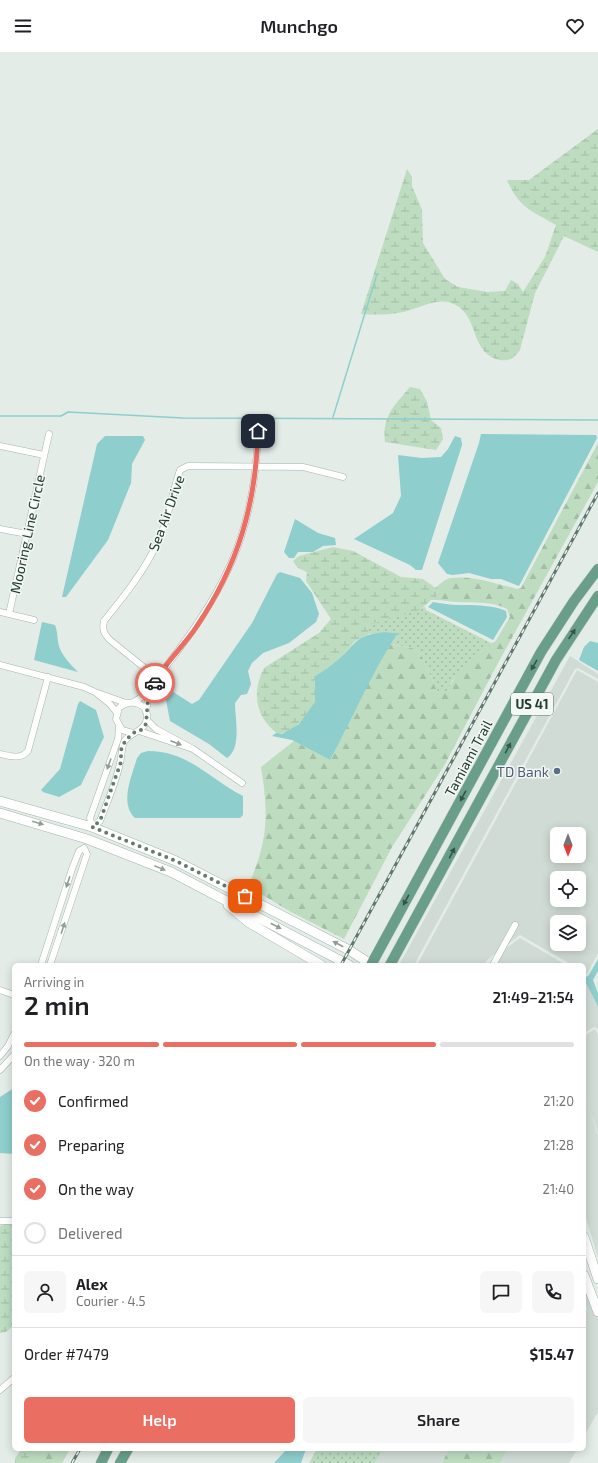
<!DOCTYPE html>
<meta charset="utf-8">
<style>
:root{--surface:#fff;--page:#f6f6f6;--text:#202124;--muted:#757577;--line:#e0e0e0;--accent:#ea6e62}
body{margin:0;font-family:"Exo 2",sans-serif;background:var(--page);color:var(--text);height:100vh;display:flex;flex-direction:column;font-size:15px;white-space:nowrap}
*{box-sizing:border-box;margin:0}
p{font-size:13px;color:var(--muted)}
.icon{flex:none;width:22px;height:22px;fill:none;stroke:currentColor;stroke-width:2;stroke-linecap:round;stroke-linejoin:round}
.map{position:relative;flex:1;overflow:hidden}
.drawer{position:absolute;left:12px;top:911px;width:574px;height:488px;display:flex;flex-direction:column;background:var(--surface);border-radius:6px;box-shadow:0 2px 10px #0003}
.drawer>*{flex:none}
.needle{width:26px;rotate:180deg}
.fabs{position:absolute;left:550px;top:775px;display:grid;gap:8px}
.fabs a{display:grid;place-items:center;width:36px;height:36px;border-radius:6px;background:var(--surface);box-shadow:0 2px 10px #0003;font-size:20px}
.pin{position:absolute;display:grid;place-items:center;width:34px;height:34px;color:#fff;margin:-17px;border-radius:8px;box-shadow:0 2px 6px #0006}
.courier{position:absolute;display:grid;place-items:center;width:40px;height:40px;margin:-20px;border:3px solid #ea6e62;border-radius:50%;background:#fff;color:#222;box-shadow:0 1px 5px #0007}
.summary em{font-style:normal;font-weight:600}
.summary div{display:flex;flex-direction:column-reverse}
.summary{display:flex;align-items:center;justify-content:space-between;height:68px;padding:0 12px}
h1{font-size:26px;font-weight:600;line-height:30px}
.bar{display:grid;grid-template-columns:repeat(4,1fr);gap:6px 4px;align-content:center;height:48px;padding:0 12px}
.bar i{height:5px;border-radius:3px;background:var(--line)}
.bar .selected{background:var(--accent)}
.bar p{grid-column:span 4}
.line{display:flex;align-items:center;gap:10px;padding:0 12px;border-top:1px solid var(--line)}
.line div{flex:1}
.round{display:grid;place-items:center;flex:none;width:42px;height:42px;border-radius:6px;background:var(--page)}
ol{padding:0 12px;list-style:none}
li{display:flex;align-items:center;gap:12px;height:44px}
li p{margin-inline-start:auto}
li .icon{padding:4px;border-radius:50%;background:var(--accent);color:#fff;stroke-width:4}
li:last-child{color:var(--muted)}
li i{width:22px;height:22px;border:2px solid var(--line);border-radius:50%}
.action{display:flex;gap:8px;margin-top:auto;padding:8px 12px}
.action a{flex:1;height:46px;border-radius:6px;background:var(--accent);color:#fff;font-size:16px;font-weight:600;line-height:46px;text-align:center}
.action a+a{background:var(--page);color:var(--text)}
header{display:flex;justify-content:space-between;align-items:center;height:52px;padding:0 12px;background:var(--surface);font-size:18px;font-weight:600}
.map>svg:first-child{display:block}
.built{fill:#d1dbd5;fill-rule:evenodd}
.grass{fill:url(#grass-dots)}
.forest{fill:url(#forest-firs)}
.wetland{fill:url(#wetland-marsh)}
.water{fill:#8ececd}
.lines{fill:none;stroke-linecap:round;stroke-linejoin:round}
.stream{stroke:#8ececd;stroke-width:1.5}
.street-casing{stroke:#a6b4ac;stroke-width:7}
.secondary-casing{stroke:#a1b7ac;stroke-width:10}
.primary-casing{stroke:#c1c8c5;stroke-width:11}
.street{stroke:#fff;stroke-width:6}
.secondary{stroke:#fff;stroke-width:9}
.primary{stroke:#699f89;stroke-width:10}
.rail-casing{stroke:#5e776c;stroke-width:3}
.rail{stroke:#f3f8f5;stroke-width:1.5;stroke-dasharray:4.5;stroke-linecap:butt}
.oneway{fill:#345547}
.oneway2{fill:#919e98}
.done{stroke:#667a70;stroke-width:4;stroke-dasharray:0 7.2}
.route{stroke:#ea6e62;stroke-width:5}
.service-dot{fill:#5c6f8a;stroke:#f3f8f5;stroke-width:1.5}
.labels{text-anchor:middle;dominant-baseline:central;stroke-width:3;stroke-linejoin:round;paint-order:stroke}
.shield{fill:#f3f8f5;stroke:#61746c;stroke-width:1}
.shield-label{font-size:13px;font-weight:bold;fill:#233c31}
.street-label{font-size:14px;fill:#233c31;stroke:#f3f8f5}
.service-label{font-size:14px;fill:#4e5e75;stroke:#f3f8f5;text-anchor:end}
</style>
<header><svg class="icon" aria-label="menu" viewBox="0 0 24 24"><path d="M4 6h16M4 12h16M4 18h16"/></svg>Munchgo<svg class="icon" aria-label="heart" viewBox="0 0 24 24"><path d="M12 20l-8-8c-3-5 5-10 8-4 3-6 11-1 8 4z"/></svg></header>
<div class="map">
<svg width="598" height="1411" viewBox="0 0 598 1411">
<defs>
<pattern id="grass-dots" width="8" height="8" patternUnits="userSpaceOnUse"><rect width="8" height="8" fill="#bddcc0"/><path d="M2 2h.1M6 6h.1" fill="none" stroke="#a2bea5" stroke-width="1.8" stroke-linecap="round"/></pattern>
<pattern id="forest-firs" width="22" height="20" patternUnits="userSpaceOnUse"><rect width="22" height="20" fill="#bddcc0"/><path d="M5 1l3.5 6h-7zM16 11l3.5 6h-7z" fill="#a2bea5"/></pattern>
<pattern id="wetland-marsh" width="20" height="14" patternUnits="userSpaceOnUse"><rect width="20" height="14" fill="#bddcc0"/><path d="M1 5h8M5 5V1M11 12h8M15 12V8" fill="none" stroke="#a2bea5"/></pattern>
</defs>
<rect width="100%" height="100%" fill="#e3ece6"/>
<path class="built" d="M570 604 598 622V627L578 616 575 617 414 913H399Z
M577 618 598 630V901L587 922 584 920V913H572L520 883 487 908 484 913H417ZM557 782H579V804H557ZM557 826H579V848H557ZM557 870H579V892H557Z
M520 886 566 913H497L505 897Z
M584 927 598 955V977L594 975 584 981Z
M595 977 598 983V1081L584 1044V984Z
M586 1049 598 1083V1205L584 1160V1051Z
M584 1233 598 1267V1360L584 1384V1262L587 1257 584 1249Z
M383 1397H449L442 1411H375Z
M508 1397H577L569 1411H500Z"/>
<path class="grass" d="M425 555 426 558 491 591 489 596 481 600 452 629 448 639 441 642 437 639 422 605 416 597 391 592 398 581 384 580 369 582 367 573Z
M317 1397H383L375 1411H309Z"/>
<path class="forest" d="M598 391V430L498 611 444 714 392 795 344 887 291 860 248 834C268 790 269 763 261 715L294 689 330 708C351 670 366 628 391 592L416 597 422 605 437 639 441 642 448 639C453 625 467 610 480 601 485 597 490 597 491 591L495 590 510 565 507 557C493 549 474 551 458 550 451 550 443 548 436 548L435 536C439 533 446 526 451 526 474 523 495 532 518 537L521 536Z
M39 1397H70L62 1411H26Z
M449 1397H508L500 1411H442Z"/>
<path class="wetland" d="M598 77V200L564 184 535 241 520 298C514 306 511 309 500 308 472 303 478 268 459 255 441 242 422 256 403 260 389 263 375 263 361 262L407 117 412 125V134L422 158 423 191 445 227 458 235 487 240 505 239 511 228 518 232 523 240 545 205 556 173C531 158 520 157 507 128H529Z
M410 335 420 337 427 350 431 368 441 376 443 387 436 398 385 390C382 364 394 354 410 335Z
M333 495 353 499 401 525 423 527 437 537 436 548H431L420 558 367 573 369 582 355 589 338 609 315 624C315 632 317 643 315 650 311 662 291 682 278 682 256 666 251 641 264 616L319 581 331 567 306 529 307 520 298 516 293 509 299 504Z
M5 1172H14V1273L6 1280 0 1281V1174Z
M22 1397H39L26 1411H15V1406Z"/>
<path class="water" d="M481 382 596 383 597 386 519 534 501 527H491L469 521 453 523 447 522 438 511 479 391Z
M105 384H143L145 388 132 412 131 431 108 488 66 545H62L97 392Z
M455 384 461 386 462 393 422 518H416L410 513 354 487 393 461 401 444 398 403 422 406 441 405 448 397Z
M295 467 318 481 335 486 336 493 323 494 313 500H298L294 506H289L284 500Z
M280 520 300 526 312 541 319 562 316 570 289 591 263 601 252 611 248 619 251 632 247 642 241 643 235 651C235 667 242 696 227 706L209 692 170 669 165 643 167 638H170L192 652 199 648 252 571 277 522Z
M433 550C441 551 450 553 459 553 472 553 494 553 506 559L507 565 493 588 428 555Z
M42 570 55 573C58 580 57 587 59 594 62 604 71 613 78 620L34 608Z
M384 580 398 581C371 621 353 666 330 708L292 688 272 684 276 681 282 682 299 672 315 650V624C323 619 331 614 338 608 358 590 354 584 384 580Z
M590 589 598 591V619L579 608 584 595Z
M80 649 96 658 104 685 81 733 59 745 43 740 41 738 60 717 78 652Z
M148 699C189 699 209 727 243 744V763L240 766H135C119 751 132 724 137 706L141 701Z
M598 907V919L593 928 598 941V955L584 927 589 923Z
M14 1036V1102L0 1101V1045Z
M287 1397H306L301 1411H274Z"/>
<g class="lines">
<path class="stream" d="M0 364H61L68 360 183 366 598 368
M333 365 377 222"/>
<g class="street-casing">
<path id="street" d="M258 379C255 487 222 543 157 626L110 588C104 582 102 578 104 569 125 543 146 517 159 487 169 465 172 441 180 418L188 414 303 415 343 425
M0 394 44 403
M0 477 27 482
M0 560 34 568
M9 562 49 382
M0 613 84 635 95 640
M134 650 143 644 157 626 148 647 146 660
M117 661 110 652 95 640 126 651
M119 675 118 687 90 766 92 775 100 769C107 750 116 731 120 711 122 704 121 697 124 690 130 680 143 680 146 670 152 652 130 645 119 656L116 667 122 678 133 681
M139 679 193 697 156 677 147 668
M193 697 242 731
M0 702C11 704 20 708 28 699L48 625
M41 913 72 817 79 799 84 796 87 802 50 913
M493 913 515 873
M0 938 14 943
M0 1004 8 994 14 982
M0 1018 14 1003
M0 1169H14
M0 1338 14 1326"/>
</g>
<g class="secondary-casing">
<path id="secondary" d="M0 749 92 775 176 809 349 898 372 913
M0 761 87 787 171 820 349 913
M228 853 248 870 321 913
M584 1185 598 1227
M584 1223 598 1260"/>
</g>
<g class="primary-casing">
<path id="primary" d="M371 913 541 600 574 549 598 517
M390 913 556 608 598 544
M101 1411 108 1397
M120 1411 128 1397"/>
</g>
<use href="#street" class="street"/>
<use href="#secondary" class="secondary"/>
<use href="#primary" class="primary"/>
<g class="rail-casing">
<path id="rail" d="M341 913 598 441
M72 1411 80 1397"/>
</g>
<use href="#rail" class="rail"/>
</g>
<defs><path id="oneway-solid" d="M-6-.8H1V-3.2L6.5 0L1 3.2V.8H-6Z"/></defs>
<g class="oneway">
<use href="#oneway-solid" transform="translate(572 582) rotate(-57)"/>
<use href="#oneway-solid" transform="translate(534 613) rotate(120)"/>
<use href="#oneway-solid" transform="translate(508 696) rotate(-62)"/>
<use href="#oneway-solid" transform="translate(463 744) rotate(119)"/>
<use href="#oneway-solid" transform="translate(452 801) rotate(-62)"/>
<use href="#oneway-solid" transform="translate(406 848) rotate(119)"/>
</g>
<g class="oneway2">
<use href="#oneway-solid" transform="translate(176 691) rotate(21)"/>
<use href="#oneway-solid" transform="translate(109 712) rotate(110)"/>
<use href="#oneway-solid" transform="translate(38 771) rotate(16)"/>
<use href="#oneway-solid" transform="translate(160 816) rotate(22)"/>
<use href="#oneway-solid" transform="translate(68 830) rotate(108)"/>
<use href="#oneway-solid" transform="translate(276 874) rotate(28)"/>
<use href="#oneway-solid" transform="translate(63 876) rotate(-72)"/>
<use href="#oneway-solid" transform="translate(338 892) rotate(-152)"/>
</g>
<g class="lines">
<path class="done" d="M155 631 148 647 146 672 141 678 133 681 125 689 121 698V710L100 769 92 775 176 809 245 844"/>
<path class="route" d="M155 631C164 611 185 593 197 574 238 513 256 453 258 379"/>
</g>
<circle class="service-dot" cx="557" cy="719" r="4"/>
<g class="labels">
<rect class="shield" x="511" y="641" width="42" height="22" rx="3"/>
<g class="shield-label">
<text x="532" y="652">US 41</text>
</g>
<g class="street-label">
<text transform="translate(166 461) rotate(-70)">Sea Air Drive</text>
<text transform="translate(27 482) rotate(-78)">Mooring Line Circle</text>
<text transform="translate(468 706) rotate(-62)">Tamiami Trail</text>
</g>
<g class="service-label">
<text x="549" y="719">TD Bank</text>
</g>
</g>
</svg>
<div class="fabs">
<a><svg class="needle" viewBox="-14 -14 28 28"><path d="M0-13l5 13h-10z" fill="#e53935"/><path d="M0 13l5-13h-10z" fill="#757577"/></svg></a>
<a><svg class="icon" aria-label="locate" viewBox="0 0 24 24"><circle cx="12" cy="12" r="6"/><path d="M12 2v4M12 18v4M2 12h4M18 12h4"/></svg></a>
<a><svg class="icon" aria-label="layers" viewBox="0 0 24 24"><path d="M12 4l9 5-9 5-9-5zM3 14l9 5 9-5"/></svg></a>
</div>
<div class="pin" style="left:245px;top:844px;background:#ea580c"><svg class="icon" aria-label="bag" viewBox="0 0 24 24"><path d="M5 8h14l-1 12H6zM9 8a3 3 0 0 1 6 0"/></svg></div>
<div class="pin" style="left:258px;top:379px;background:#1f2937"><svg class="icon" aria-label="home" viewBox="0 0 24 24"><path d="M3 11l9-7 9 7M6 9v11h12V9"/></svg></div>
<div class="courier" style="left:155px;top:631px"><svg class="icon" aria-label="car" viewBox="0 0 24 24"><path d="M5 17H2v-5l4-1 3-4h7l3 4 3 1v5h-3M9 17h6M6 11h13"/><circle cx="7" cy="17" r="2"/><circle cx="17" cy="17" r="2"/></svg></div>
<section class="drawer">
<div class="summary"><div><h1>2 min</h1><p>Arriving in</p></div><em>21:49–21:54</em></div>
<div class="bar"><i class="selected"></i><i class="selected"></i><i class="selected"></i><i></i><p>On the way · 320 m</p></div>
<ol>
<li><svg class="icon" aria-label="check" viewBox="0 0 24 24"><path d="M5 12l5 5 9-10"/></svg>Confirmed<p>21:20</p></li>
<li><svg class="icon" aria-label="check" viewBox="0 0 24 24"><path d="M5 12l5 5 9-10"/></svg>Preparing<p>21:28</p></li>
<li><svg class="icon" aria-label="check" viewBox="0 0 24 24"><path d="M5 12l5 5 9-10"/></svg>On the way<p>21:40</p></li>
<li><i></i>Delivered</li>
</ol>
<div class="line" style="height:72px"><a class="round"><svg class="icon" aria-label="person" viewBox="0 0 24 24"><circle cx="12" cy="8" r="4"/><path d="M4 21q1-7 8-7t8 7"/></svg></a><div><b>Alex</b><p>Courier · 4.5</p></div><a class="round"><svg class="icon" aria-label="chat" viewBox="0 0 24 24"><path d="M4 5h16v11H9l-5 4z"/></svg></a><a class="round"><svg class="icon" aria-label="phone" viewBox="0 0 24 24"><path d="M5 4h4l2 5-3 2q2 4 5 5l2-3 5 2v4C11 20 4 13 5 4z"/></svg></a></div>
<div class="line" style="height:52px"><div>Order #7479</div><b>$15.47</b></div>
<div class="action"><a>Help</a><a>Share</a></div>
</section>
</div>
